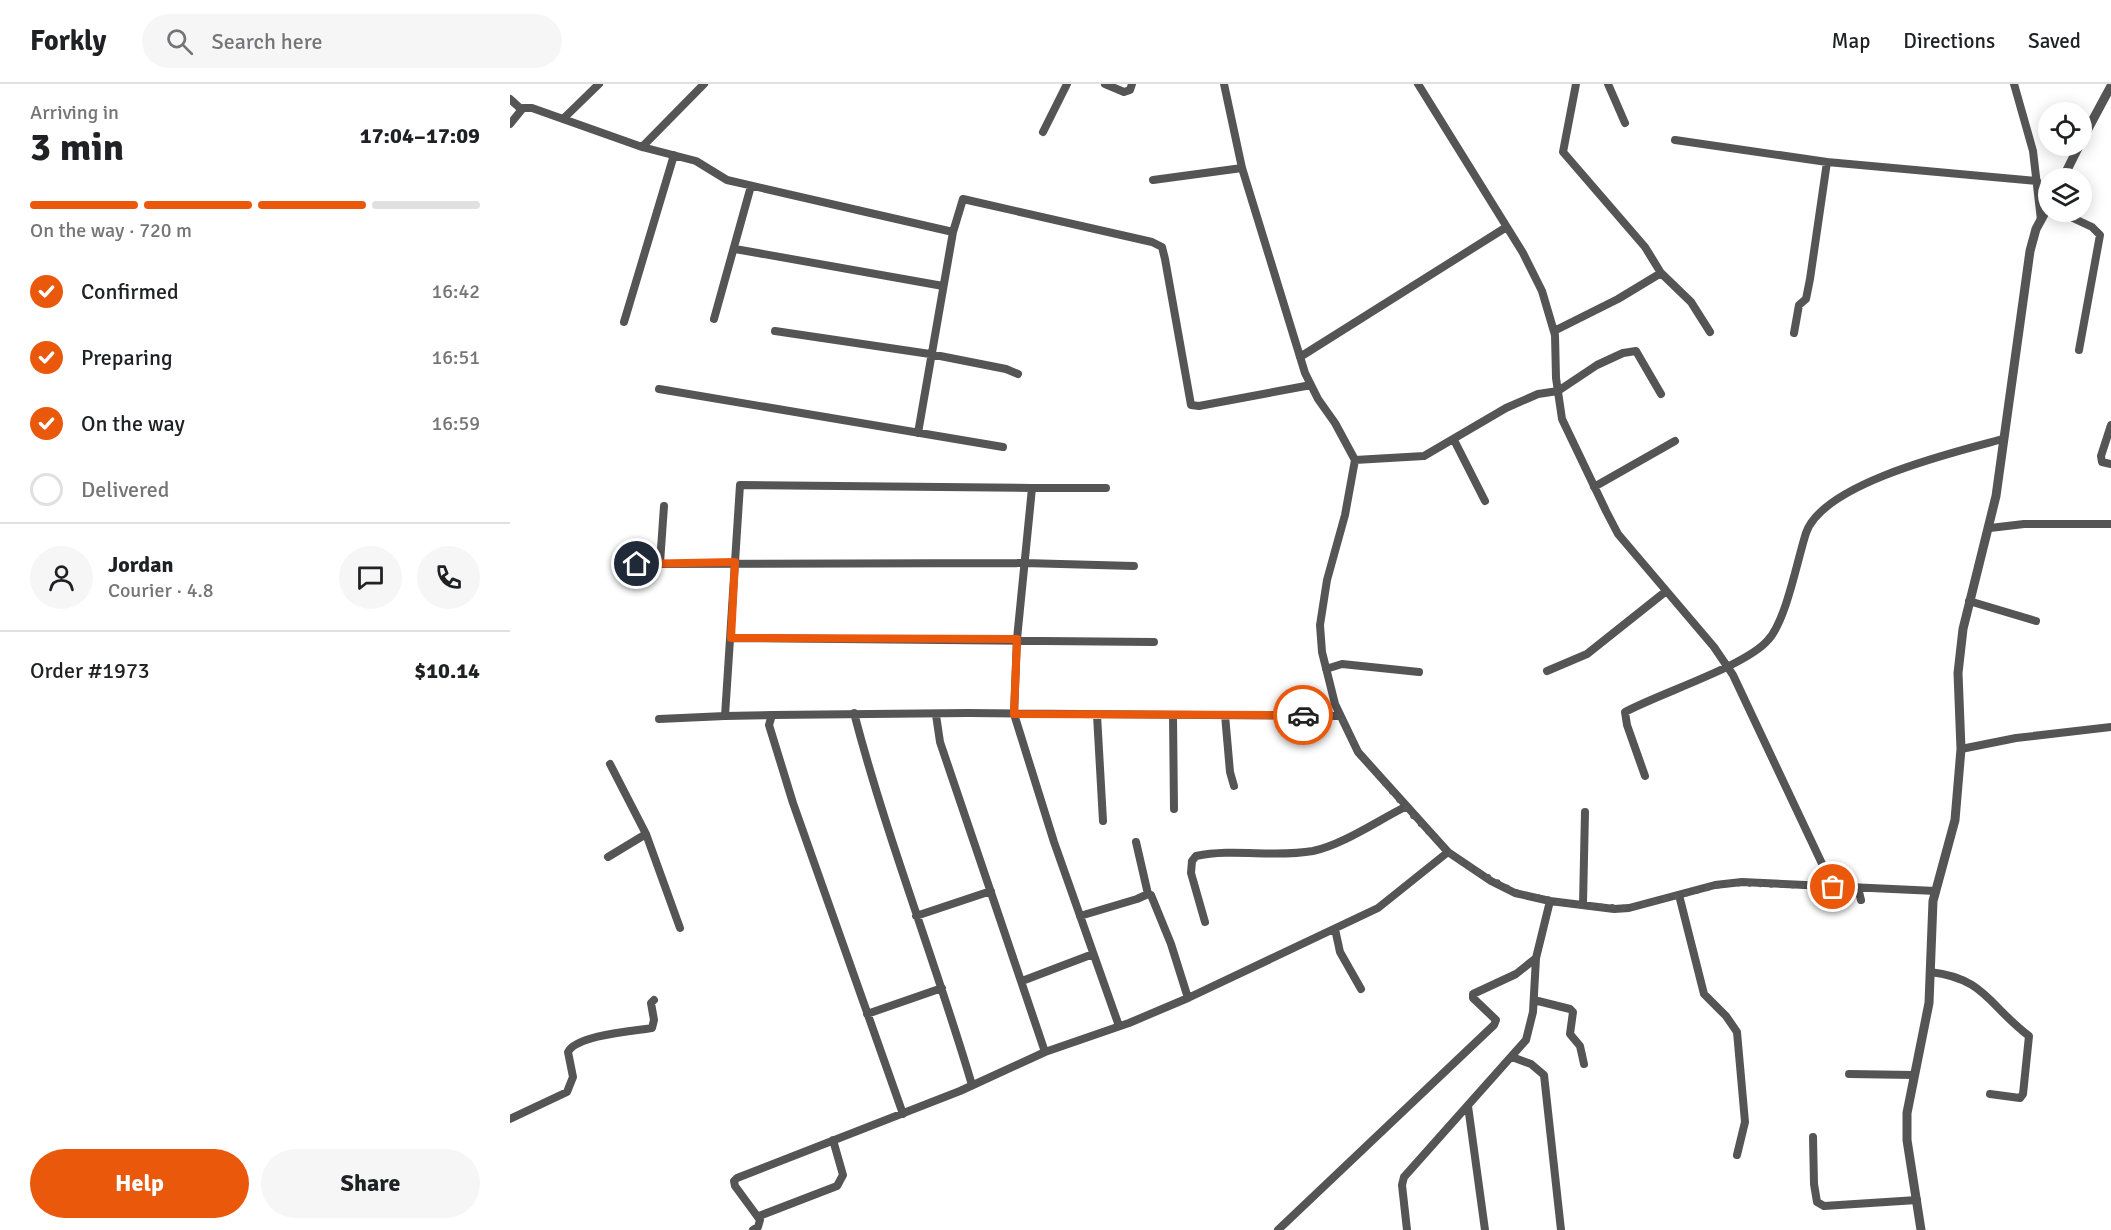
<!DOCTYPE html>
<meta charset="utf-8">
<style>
:root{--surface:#fff;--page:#f6f6f6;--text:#202124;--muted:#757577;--line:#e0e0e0;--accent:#ea580c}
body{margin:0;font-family:Signika,sans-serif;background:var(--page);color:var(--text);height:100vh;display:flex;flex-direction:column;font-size:22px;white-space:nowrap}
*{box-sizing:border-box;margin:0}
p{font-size:20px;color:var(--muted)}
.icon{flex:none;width:33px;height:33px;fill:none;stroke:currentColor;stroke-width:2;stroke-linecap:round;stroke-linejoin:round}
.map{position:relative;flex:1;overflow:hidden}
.panel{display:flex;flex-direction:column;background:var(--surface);width:510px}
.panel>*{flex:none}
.buttons{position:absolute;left:1528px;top:18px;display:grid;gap:12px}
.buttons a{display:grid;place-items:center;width:54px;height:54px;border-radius:50%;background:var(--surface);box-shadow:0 3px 15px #0003;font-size:30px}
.pin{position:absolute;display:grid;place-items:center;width:51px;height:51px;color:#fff;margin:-26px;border:3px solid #fff;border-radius:50%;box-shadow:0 2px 6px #0007}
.courier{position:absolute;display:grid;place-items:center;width:60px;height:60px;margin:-30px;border:4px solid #ea580c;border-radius:50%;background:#fff;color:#222;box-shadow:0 2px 8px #0007}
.overview em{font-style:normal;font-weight:700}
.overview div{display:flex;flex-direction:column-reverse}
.overview{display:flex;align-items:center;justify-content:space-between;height:102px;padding:0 30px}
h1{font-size:39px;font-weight:700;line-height:45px}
.bar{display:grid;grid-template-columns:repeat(4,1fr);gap:9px 6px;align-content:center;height:72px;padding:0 30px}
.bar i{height:8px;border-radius:4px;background:var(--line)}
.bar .selected{background:var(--accent)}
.bar p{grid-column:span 4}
.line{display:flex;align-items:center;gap:15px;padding:0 30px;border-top:2px solid var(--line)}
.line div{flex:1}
.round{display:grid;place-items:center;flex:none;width:63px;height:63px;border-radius:32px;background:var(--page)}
ol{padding:0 30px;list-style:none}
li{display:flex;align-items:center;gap:18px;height:66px}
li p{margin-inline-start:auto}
li .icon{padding:6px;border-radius:50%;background:var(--accent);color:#fff;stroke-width:4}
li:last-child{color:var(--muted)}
li i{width:33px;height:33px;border:3px solid var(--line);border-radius:50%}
.cta{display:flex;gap:12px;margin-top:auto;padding:12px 30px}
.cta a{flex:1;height:69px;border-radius:36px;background:var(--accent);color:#fff;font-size:24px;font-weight:700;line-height:69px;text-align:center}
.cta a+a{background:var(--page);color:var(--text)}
header{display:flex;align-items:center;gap:36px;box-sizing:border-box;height:84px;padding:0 30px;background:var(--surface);border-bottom:2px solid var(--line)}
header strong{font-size:28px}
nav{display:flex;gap:33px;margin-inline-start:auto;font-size:21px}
.search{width:420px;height:54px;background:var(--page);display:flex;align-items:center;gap:15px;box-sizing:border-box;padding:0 21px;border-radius:33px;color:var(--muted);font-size:22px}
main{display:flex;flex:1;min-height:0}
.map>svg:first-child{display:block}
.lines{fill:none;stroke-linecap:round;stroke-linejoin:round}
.minor{stroke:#555;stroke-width:8}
.tertiary{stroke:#555;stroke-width:9}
.done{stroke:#595959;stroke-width:6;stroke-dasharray:0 10.8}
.route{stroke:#ea580c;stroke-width:8}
</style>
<header>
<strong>Forkly</strong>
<div class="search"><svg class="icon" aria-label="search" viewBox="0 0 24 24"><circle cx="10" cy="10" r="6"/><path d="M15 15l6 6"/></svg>Search here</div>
<nav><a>Map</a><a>Directions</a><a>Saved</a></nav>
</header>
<main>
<section class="panel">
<div class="overview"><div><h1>3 min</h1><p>Arriving in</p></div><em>17:04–17:09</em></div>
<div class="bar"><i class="selected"></i><i class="selected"></i><i class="selected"></i><i></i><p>On the way · 720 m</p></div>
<ol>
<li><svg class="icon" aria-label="check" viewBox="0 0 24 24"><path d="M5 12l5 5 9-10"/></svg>Confirmed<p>16:42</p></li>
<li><svg class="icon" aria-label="check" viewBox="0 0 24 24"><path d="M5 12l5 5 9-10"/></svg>Preparing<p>16:51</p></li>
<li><svg class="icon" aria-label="check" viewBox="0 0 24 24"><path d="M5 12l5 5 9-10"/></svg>On the way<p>16:59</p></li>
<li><i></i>Delivered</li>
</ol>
<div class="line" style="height:108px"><a class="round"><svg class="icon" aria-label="person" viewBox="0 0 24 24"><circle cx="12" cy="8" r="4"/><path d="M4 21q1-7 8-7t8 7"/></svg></a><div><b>Jordan</b><p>Courier · 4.8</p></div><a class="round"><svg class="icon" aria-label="chat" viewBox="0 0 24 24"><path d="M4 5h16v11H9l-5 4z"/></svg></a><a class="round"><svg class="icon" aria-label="phone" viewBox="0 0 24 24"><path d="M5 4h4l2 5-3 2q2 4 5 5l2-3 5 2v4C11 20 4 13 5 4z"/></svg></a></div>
<div class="line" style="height:78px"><div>Order #1973</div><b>$10.14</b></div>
<div class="cta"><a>Help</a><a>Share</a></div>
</section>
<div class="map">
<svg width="1601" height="1146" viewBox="0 0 1601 1146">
<rect width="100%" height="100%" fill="#fff"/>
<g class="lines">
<path class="minor" d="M595 0 614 8 620 6 622 0
M714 0 732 84 795 289 808 315 825 339 845 376 835 431 817 496 810 541 812 568 825 620 848 668 938 768 981 797 1005 809 1040 817 1104 825 1119 824 1205 801 1232 798 1426 807
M908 0 1013 169 1032 207 1045 251 1046 294 1052 335 1096 427 1108 450 1204 563 1223 591 1323 803
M1066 0 1053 68 1135 163 1151 189 1181 218 1200 248
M1098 0 1115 39
M1504 0 1523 67 1531 136
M0 15 11 25
M53 35 89 0
M0 40 13 24H22L132 63 186 77 217 96 443 148 408 349
M533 48 557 0
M1165 56 1317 78 1527 97
M132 63 194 0
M643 96 732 84
M1550 128 1582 143 1590 151 1569 266
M443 148 453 115 642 158 652 163 655 175 681 321 689 322 801 301
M225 165 433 202
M204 235 241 102
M114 238 164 71
M265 247 420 270 496 285 508 290
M1044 247 1108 215 1151 189
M1284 249 1289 221 1296 215 1300 195 1317 78
M790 273 995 144
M149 305 493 363
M1601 341 1591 372 1592 378 1601 380
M944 356 975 417
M845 376 914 372 996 324 1028 310 1048 307 1087 281 1113 269 1126 267 1151 310
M1084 403 1165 357
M522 404H596
M1480 444 1514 440H1601
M150 479 154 422
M127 480 514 479 624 482
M1459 517 1526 537
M221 554 644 558
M816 585 832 580 909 588
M1037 587 1077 570 1155 508
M344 629C377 755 425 876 462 1001
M262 631 215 632 230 401 522 404 507 555 504 630 544 758 609 942
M426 631 430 658 535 968
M587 631 593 737
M715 631 720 688 724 702
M663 632 664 725
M149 635 215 632
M1451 665 1506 654 1601 643
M100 680 136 750 170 844
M1135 692 1117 641 1115 628C1150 609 1236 582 1258 556 1276 537 1287 477 1296 449 1313 399 1445 368 1493 355
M626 758 638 810
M98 773 136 750
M1348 804 1351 816
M1169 811 1194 910 1216 932 1227 948 1235 1038 1227 1071
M1073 820 1075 728
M406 832 481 807
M570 832 627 815 638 810 641 811 661 860 678 914
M695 838 681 789 682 777 686 772C724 764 764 774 803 767 832 761 867 737 895 723
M825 845 830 868 851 905
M1420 888C1475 894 1479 922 1519 952L1513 1010 1510 1014 1480 1010
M512 897 583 870
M1024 916 1060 925 1063 928 1060 950 1070 962 1074 980
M357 930 432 904
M1002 973 1021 980 1034 991 1051 1146
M1339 990 1404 991
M958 1022 975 1146
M393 1030 283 719 259 641 262 631 458 629 830 632
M0 1035 57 1008 63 993 58 968C67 951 124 947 142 944L144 936 141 919 144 916
M1303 1053 1304 1100 1307 1118 1314 1122 1407 1116
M249 1132 327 1102 333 1091 323 1056
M243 1146 248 1143 250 1136 225 1102 224 1097 227 1094 450 1007 535 968 619 939 678 914 868 824 938 768
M768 1146 984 941 986 936 963 914V910L1006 890 1026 874 1040 817
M897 1146 892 1101 894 1093 1016 956 1023 928 1026 874"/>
<path class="tertiary" d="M1572 56 1601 2
M1553 94 1569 62
M1411 1146 1397 1056V1029L1419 919 1423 817 1445 736 1451 665 1448 589 1453 545 1486 412 1520 167 1526 145 1539 121"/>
</g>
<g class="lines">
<path class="done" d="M793 631 830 632 848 668 902 731 938 768 953 779 1005 808 1064 821 1119 824 1218 799 1323 803"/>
<path class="route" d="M127 480 225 478 221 554 507 555 504 630 793 631"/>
</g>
</svg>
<div class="buttons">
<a><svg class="icon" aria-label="locate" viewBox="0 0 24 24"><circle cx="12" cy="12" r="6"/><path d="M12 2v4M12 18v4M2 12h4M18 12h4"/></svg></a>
<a><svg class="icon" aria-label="layers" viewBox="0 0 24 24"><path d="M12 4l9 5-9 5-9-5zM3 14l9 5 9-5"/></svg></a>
</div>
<div class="pin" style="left:1323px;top:803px;background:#ea580c"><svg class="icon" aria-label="bag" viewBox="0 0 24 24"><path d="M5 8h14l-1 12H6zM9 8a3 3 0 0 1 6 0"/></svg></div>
<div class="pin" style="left:127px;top:480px;background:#1f2937"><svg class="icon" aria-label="home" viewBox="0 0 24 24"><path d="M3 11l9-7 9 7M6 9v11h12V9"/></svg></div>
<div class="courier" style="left:793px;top:631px"><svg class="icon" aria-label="car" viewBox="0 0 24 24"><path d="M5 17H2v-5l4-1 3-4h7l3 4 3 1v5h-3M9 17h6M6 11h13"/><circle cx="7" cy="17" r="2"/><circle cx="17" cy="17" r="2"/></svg></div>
</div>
</main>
